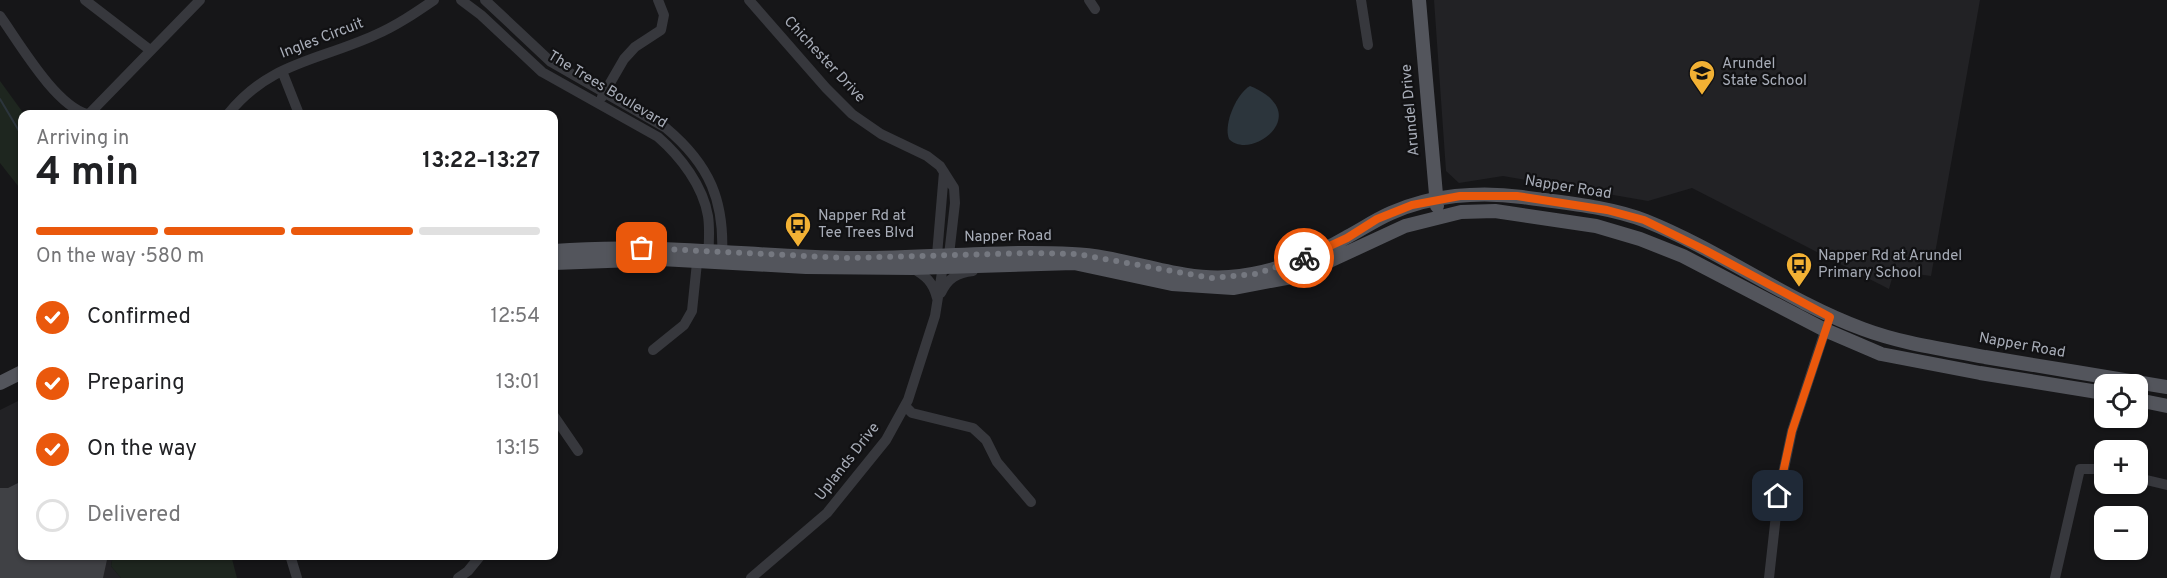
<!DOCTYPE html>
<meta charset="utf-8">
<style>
:root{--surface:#fff;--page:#f6f6f6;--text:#202124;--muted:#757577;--line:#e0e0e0;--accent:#ea580c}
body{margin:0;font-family:Overpass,sans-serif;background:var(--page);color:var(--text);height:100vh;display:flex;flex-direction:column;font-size:22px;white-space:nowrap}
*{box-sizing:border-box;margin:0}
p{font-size:20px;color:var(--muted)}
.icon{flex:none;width:33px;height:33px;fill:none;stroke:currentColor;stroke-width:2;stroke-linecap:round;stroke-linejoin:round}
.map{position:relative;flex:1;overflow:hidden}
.details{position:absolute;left:18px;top:110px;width:540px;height:450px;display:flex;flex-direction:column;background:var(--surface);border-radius:12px;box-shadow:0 2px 4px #0004}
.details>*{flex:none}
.controls{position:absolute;left:2094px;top:374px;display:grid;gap:12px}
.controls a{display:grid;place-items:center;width:54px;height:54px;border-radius:12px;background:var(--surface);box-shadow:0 2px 4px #0004;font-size:30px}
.pin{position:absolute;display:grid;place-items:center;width:51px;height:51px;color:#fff;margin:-26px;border-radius:12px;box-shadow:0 3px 9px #0006}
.courier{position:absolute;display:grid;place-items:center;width:60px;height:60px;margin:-30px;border:4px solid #ea580c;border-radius:50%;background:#fff;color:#222;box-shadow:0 2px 8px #0007}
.head em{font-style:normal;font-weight:700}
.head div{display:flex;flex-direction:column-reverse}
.head{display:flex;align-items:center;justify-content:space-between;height:102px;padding:0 18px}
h1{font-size:39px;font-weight:700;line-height:45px}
.bar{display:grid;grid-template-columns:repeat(4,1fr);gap:9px 6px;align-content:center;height:72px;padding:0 18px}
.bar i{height:8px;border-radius:4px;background:var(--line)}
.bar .selected{background:var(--accent)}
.bar p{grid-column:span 4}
ol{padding:0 18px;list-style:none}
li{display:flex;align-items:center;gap:18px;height:66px}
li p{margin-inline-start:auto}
li .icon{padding:6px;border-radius:50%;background:var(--accent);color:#fff;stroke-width:4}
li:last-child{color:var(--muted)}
li i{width:33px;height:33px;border:3px solid var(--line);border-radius:50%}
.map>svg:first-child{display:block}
.built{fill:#222225}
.green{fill:#1e261f}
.water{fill:#2c353c}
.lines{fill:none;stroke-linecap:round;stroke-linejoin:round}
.stream{stroke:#2c353c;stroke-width:2}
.building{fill:#404145}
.minor{stroke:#37383d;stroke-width:10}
.major{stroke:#53555c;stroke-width:14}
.done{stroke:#757880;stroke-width:6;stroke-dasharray:0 10.8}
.route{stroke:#ea580c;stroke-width:8}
.labels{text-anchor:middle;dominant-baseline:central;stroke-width:4.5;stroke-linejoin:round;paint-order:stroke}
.street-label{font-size:15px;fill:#a8adb8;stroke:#111113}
.poi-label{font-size:15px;fill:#a8adb8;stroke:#111113;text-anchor:start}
</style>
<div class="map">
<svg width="2167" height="578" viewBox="0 0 2167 578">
<rect width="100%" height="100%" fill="#161618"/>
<path class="built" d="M1434 0H1980L1931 276 1894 271 1889 289 1692 188 1648 201 1503 176 1459 183 1446 171Z
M22 399V555H113L111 566 121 578H0V410Z"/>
<path class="green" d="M0 81 24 114 22 191 0 163Z
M113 555H231L237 578H121L111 566Z"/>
<path class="water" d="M1250 86C1316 113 1251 162 1229 139 1223 124 1237 93 1250 86Z"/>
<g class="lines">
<path class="stream" d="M0 99 22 136"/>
</g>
<path class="building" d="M22 481V555H108L103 578H0V488H8Z"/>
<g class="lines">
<path class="minor" d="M85 0 150 50
M461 0 481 15 542 72 658 137C681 157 703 186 708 216 710 229 709 244 708 258
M485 0 551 62 666 128C710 165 725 201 722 258
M749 0 826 88 852 114 881 134 927 156 940 166 954 188 955 203 949 255 943 266 935 316 908 400 886 440 827 513 751 578
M1089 0 1095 9
M1361 0 1368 45
M0 16C20 44 55 105 87 114
M282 71 299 114
M602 97 624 59 635 47 661 30 664 15 658 0
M89 114 200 0
M228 114C270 62 318 61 375 35 396 26 415 13 434 0
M941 263 937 255 944 172
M912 268C926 276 933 282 937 298
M941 293C948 278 957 273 973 271
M653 350 684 325 692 311 698 253
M905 406 912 413 973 428 986 440 997 462 1031 502
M554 416 578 451
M2138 478 2167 485
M290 555 297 578
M458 578 468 571 481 555
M1769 578 1778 497 1792 431 1827 325
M2055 578 2080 469H2104"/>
<path class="major" d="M1419 0 1437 206
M554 251C651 243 749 256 846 258 922 259 997 250 1072 254 1125 256 1176 281 1229 277 1271 274 1311 258 1347 237 1362 229 1375 220 1391 213 1431 195 1479 191 1522 197 1563 203 1607 206 1646 221 1721 251 1787 301 1863 329 1903 344 1944 349 1985 357 2046 367 2106 377 2167 387
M554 263 661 259 806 267 912 268 1074 263 1172 284 1233 288 1297 276 1405 226 1461 212 1495 211 1596 226 1640 239 1683 256 1825 330 1881 354 1980 373 2104 393
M0 383 22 372
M2138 400 2167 406"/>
</g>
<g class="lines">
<path class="done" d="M642 248 847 258 1029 253 1077 254 1211 278 1255 274 1304 258"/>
<path class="route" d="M1304 258 1347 238 1377 219 1412 205 1460 196H1517L1607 210 1644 220 1705 250 1830 317 1792 431 1778 496"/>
</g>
<defs>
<g id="school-pin" transform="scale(1.35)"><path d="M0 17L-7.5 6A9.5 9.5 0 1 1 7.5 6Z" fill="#f2b134" stroke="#111113"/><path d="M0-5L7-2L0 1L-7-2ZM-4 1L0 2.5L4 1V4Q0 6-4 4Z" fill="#111"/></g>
<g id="bus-pin" transform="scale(1.35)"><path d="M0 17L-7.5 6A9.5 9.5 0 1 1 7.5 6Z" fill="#f2b134" stroke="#111113"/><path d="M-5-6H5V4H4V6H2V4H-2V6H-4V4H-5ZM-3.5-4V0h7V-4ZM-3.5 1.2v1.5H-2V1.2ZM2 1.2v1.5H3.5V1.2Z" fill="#111"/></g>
</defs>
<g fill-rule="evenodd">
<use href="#school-pin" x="1702" y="73"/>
<use href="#bus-pin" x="798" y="225"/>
<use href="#bus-pin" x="1799" y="265"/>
</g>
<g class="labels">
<g class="street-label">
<text transform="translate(322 39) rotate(-21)">Ingles Circuit</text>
<text transform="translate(824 60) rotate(47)">Chichester Drive</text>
<text transform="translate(607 90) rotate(31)">The Trees Boulevard</text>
<text transform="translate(1411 110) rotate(-95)">Arundel Drive</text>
<text transform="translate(1568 188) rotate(9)">Napper Road</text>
<text transform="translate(1008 237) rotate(-1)">Napper Road</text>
<text transform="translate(2022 346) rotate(10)">Napper Road</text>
<text transform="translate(848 462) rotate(-52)">Uplands Drive</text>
</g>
<g class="poi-label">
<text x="1722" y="64">Arundel<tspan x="1722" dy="17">State School</tspan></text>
<text x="818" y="216">Napper Rd at<tspan x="818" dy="17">Tee Trees Blvd</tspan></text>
<text x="1818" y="256">Napper Rd at Arundel<tspan x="1818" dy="17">Primary School</tspan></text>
</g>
</g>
</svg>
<div class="controls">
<a><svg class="icon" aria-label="locate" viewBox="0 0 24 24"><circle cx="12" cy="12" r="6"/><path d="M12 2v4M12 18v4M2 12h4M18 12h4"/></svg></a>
<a>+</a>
<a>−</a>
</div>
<div class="pin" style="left:642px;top:248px;background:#ea580c"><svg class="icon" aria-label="bag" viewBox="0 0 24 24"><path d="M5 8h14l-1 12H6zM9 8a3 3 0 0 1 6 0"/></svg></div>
<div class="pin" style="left:1778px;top:496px;background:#1f2937"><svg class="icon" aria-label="home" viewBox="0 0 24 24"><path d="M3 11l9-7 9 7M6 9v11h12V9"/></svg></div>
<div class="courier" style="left:1304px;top:258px"><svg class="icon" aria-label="bike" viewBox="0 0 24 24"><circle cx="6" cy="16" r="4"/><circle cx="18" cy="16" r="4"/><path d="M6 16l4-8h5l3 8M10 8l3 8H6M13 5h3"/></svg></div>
<section class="details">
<div class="head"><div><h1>4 min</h1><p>Arriving in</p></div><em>13:22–13:27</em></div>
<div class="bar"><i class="selected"></i><i class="selected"></i><i class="selected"></i><i></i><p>On the way · 580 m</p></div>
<ol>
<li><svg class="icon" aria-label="check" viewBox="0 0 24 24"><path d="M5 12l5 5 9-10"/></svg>Confirmed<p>12:54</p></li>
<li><svg class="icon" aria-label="check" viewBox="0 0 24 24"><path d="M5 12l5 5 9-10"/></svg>Preparing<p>13:01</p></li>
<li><svg class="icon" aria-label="check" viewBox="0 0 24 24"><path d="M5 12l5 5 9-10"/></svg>On the way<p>13:15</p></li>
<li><i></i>Delivered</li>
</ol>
</section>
</div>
